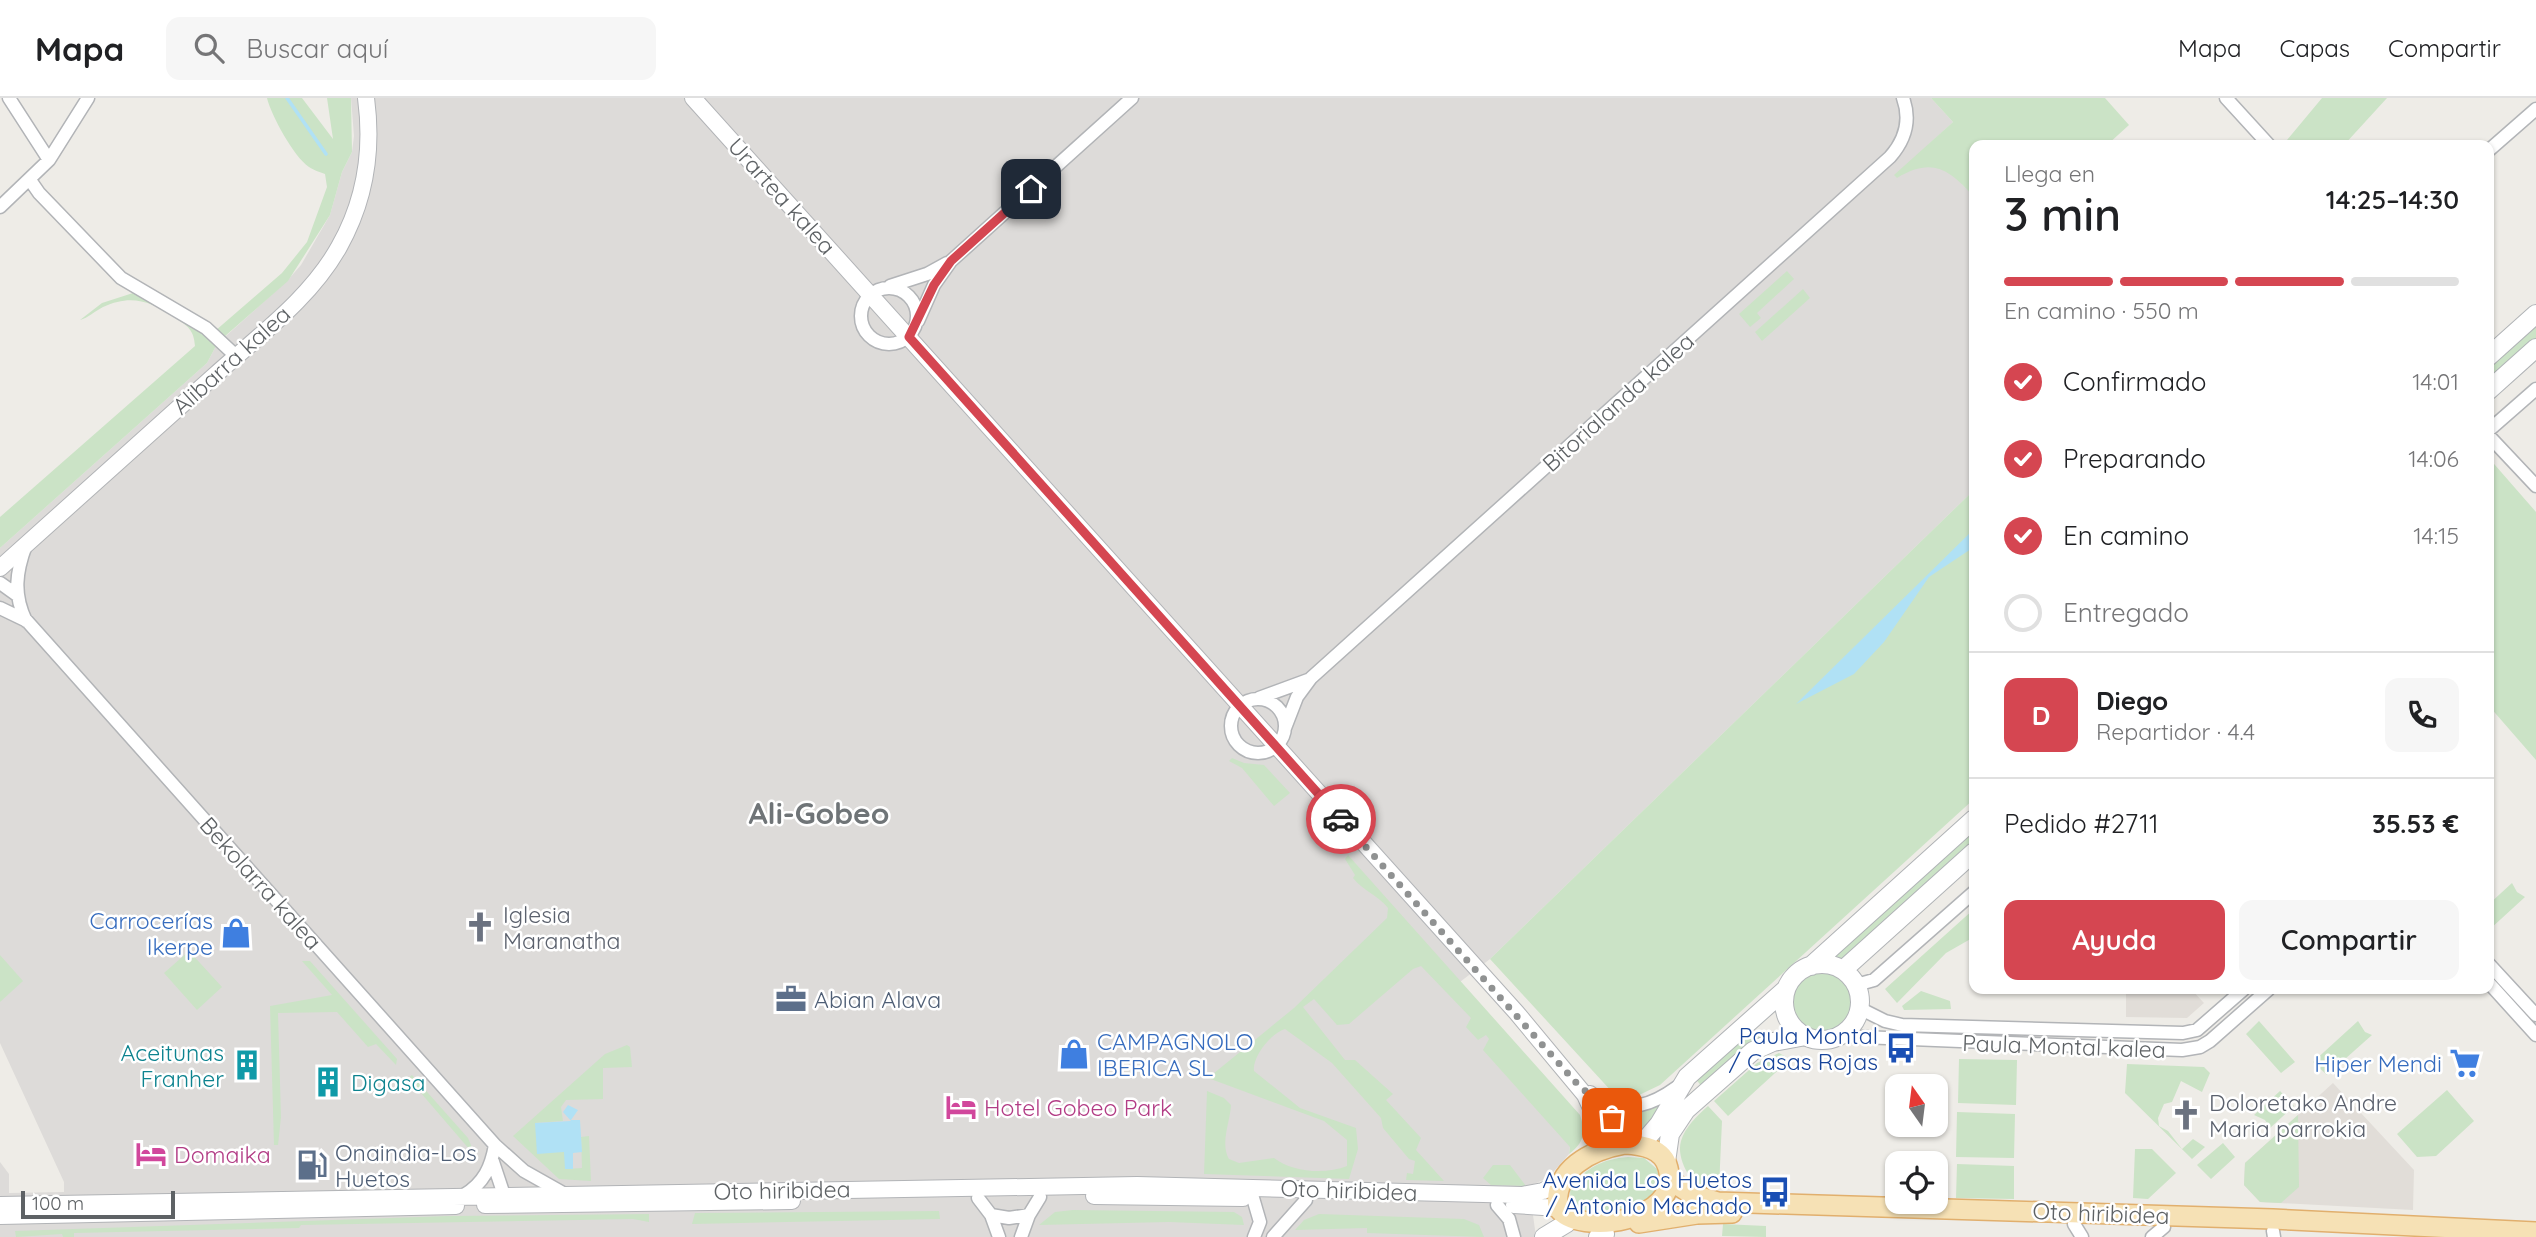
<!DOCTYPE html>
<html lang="es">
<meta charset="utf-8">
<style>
:root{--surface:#fff;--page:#f6f6f6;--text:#202124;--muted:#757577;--line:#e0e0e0;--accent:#d54651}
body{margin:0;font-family:Quicksand,sans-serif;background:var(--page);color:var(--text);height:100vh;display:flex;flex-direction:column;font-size:26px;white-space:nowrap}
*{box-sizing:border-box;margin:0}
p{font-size:23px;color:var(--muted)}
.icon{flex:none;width:38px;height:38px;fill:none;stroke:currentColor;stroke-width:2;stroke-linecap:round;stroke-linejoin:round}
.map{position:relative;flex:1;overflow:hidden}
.drawer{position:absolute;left:1969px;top:42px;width:525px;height:854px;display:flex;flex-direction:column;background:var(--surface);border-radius:14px;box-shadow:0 2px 5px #0004}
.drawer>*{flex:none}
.needle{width:46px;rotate:346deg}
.controls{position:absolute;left:1885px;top:976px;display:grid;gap:14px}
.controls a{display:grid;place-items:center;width:63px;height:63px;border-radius:14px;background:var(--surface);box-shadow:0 2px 5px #0004;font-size:35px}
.scale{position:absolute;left:21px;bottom:18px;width:154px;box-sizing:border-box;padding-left:7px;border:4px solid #5e6265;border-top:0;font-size:19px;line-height:24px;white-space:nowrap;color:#5e6265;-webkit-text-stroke:5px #fff;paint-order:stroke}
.pin{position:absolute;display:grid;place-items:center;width:60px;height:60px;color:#fff;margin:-30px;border-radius:14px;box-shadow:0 4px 10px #0006}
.courier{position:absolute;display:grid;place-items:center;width:70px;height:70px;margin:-35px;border:5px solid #d54651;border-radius:50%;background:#fff;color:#222;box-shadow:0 2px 9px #0007}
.overview em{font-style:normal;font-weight:600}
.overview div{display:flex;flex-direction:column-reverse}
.overview{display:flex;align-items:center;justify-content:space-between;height:119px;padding:0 35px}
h1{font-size:46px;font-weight:600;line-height:52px}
.bar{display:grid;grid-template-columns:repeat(4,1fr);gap:10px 7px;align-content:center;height:84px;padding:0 35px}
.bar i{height:9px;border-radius:5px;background:var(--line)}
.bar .on{background:var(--accent)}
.bar p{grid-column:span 4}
.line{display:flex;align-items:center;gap:18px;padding:0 35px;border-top:2px solid var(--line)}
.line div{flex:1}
.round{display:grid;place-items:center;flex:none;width:74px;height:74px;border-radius:14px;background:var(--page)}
ol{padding:0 35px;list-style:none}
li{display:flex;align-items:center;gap:21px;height:77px}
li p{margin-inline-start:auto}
li .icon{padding:7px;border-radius:50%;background:var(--accent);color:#fff;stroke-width:4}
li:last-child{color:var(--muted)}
li i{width:38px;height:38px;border:4px solid var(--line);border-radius:50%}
.button{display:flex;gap:14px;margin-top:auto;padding:14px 35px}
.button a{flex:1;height:80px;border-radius:14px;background:var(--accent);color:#fff;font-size:28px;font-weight:600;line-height:80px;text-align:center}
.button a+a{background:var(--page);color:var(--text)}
header{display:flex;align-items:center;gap:42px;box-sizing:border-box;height:98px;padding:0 35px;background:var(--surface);border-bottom:2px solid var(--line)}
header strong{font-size:33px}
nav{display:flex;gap:38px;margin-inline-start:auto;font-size:24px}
.search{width:490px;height:63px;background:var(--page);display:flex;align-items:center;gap:18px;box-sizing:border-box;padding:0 24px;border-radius:14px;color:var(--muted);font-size:26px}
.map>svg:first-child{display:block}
.industrial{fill:#dddbd9}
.education{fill:#e1ddd8}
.green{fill:#cbe3c6}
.water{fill:#b0e1f5}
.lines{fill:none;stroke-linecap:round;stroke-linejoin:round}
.stream{stroke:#b0e1f5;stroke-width:3.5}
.minor-casing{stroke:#b2b4b7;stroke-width:15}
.tertiary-casing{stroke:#b2b4b7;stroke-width:18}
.secondary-casing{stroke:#b1b4b7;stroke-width:20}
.primary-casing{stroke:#e1af6d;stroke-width:22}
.minor{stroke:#fff;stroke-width:12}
.tertiary{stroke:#fff;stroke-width:16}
.secondary{stroke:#fff;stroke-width:18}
.primary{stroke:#f6e1b5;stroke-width:19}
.done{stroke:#909292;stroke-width:7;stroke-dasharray:0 12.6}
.route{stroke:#d54651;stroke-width:9}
.labels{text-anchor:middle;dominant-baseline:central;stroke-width:5;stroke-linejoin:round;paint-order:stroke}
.street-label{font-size:23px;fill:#5e6265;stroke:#fff}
.worship-label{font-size:23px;fill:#5b616d;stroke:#fff;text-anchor:start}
.shop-label{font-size:23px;fill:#366cbe;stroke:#fff;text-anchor:end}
.service-label{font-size:23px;fill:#4e5e75;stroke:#fff;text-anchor:start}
.transit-label{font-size:23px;fill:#164399;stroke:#fff;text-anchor:end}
.culture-label{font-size:23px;fill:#0d838f;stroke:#fff;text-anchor:end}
.hotel-label{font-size:23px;fill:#b23c85;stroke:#fff;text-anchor:start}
.district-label{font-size:30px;font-weight:bold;fill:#6f7477;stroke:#fff}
</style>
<header>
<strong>Mapa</strong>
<div class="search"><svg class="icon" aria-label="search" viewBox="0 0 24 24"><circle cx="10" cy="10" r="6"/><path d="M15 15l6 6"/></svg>Buscar aquí</div>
<nav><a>Mapa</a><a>Capas</a><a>Compartir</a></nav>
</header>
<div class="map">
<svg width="2536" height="1139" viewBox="0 0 2536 1139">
<rect width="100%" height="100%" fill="#eeece7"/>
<path class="industrial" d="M351 0H1931L1953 24 1928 47 1974 99V392L1490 861 1452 890 1571 1041 1569 1056 1548 1080 1529 1088 1536 1139H0V1064L9 1076V1095L64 1094V1084L0 945V450L207 265 217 246 287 183 301 167 330 117 342 74 352 54 354 38Z"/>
<path class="education" d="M2126 891H2191L2204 905 2187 920 2126 919Z
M2333 985 2414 1072 2413 1112 2260 1104 2244 1087 2245 1065Z"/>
<path class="green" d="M267 0H302L333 41 327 0H351L352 54 342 74 330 117 288 183 224 239 215 233 282 175 307 144 327 89 325 76C320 74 313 72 309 69 294 59 271 17 267 0Z
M1931 0H2105L2129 27 2107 47H1974V99C1949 71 1932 59 1897 80L1894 77 1953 24Z
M2322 0H2387L2344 47H2292L2287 42Z
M1787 173 1794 181 1757 215 1761 220 1750 229 1739 216Z
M1803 191 1810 200 1762 243 1755 234Z
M133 195C163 199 193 228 217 246L207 265 0 450V419L195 248C194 232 188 228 174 219 150 203 131 196 103 209 95 213 88 220 80 222L102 205Z
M2536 221V243L2489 286 2488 264Z
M2488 359 2536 414V662L2489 608Z
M1974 392V701L1660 987 1635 999 1614 996 1490 861Z
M1232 660 1244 665 1264 667 1290 695 1274 708 1242 670 1229 663Z
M1974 727V747L1841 867 1825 861Z
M1348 757 1580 1017C1586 1034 1584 1045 1569 1056L1570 1049 1483 952 1489 941 1486 937 1478 942 1466 929 1471 920 1421 868 1413 871 1349 926 1337 927 1314 901 1303 909 1345 962H1355L1393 996 1386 1002 1421 1040 1416 1052 1444 1083 1406 1082 1407 1075 1413 1076 1415 1063 1409 1061 1383 1030 1381 1020 1332 965 1285 931C1271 935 1252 959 1254 973L1300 1010 1356 1030 1358 1051 1349 1081 1204 1076 1207 993 1224 1000 1231 1007C1230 1025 1220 1045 1229 1061L1239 1065 1274 1060C1292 1074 1325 1077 1347 1068V1042L1324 1023 1208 980 1294 910 1387 820 1388 810C1378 797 1363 793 1353 780L1355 777 1345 761Z
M2512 785 2517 794 2525 799 2489 832V806Z
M1974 811V839L1946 855 1897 905 1885 891Z
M189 853 222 889 197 912 164 875Z
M0 857 23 883 0 904Z
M302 863H310L397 961 396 967 376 946 368 949 337 914 278 915 281 1019 278 1047H274L270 908 332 897Z
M1790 905a31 31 0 1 1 62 0a31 31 0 1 1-62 0Z
M1921 893 1950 903 1951 911 1904 912 1902 908Z
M2259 923 2295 964 2281 975 2246 936Z
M2358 923 2365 934 2372 937 2327 977 2313 964Z
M1750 929 1763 943 1703 990 1694 979Z
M627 947 630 949 632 969 603 970V1001L566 1002 561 1009 563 1023 535 1025 565 1054 566 1071 582 1070 581 1039 589 1038 591 1083 559 1081 513 1038 605 956Z
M1779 955 1786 959 1785 966 1728 1018 1714 1003 1757 965Z
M1959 961 2017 962 2016 1007 1958 1005Z
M2127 966 2204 969 2210 975 2202 994 2181 983 2172 1004 2164 1006 2158 1020 2159 1028 2168 1033 2182 1051 2193 1041 2205 1049 2192 1061 2125 995Z
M412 977 468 1040 476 1059 408 980Z
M2447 992 2474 1023 2436 1058 2417 1059 2397 1036Z
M2280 993 2294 1008 2270 1030 2265 1022 2254 1017Z
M1661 1008 1642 1037 1635 1038 1626 1034 1617 1013 1634 1014Z
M1708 1008 1722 1023 1719 1090C1696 1099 1675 1063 1681 1043 1685 1029 1697 1018 1708 1008Z
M1957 1014 2015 1016 2014 1060 1956 1059Z
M2298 1017 2299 1089 2281 1105 2260 1104 2244 1087 2245 1065Z
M2223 1045 2235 1059 2211 1081 2197 1067Z
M2135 1051H2152L2176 1075 2148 1101 2133 1100Z
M1628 1059 1644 1060 1657 1071C1664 1096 1642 1107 1625 1119L1571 1112 1570 1090C1586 1070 1602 1061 1628 1059Z
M1957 1066 2014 1068V1101L1956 1100Z
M1493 1067H1510L1526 1088 1491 1087 1483 1080Z
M1073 1112 1234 1114 1242 1119 1244 1127 1169 1124 1039 1127 1055 1114Z
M939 1113 940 1121 692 1126 695 1115Z
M649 1116V1124L633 1121 301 1127 299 1130 74 1135V1139H63L62 1136 16 1139 15 1133 448 1118Z
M1319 1116 1464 1121 1479 1127 1484 1139 1367 1135V1130L1295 1132 1304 1122Z
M1723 1126 1766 1128V1139L1722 1138Z"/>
<path class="water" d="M1974 431V449L1929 479 1884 544 1854 576 1796 606Z
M568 1007 578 1012 571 1022H580L582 1054 573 1055V1071H565L564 1054 537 1056 535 1025 571 1023 563 1014Z"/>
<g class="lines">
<path class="stream" d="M287 0 326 56"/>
<g class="minor-casing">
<path id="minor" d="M9 0 49 62
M2226 0 2269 47
M2488 53 2536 11
M30 82 39 95 121 180 206 230 236 258
M0 109 49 62 88 0
M890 188 927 176 947 165
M861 218a28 28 0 1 1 56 0a28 28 0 1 1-56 0Z
M918 223 934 187 951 163 1132 0
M2488 333 2536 291
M2488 337 2536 388
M0 485 17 497
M0 510 27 523 495 1047 524 1073 563 1095
M26 523C13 496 16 474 26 447
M1259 600 1308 582
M1231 628a27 27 0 1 1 54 0a27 27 0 1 1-54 0Z
M1285 630 1297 599 1311 580 1890 59C1905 42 1911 22 1903 0
M2488 865 2536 917
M2488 884 2536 937
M1856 887 1874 882 1974 794
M1859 910 1885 923 1902 927 2183 935 2197 932 2244 891
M1837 938 2182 952 2200 949 2210 943 2269 891
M1598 1002C1630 1014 1651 1008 1677 989
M492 1061 506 1103
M464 1097C484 1085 491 1069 495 1047
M978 1100 991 1117 999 1139
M1253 1100 1260 1124 1254 1139
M1497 1107 1509 1121 1514 1139
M991 1117 1009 1120 1029 1117
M2074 1126 2082 1139
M2273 1133 2274 1139
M1021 1139 1029 1117 1040 1099
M1273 1139 1306 1102
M2152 1139 2164 1129"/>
</g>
<g class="tertiary-casing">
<path id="tertiary" d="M693 0 1516 914 1585 997 1599 1028 1595 1054
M0 470C71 406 142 342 214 278 258 238 310 201 339 149 365 103 373 52 366 0
M1590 996 1612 1019 1625 1046
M1094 1098 1243 1100
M0 1107 1137 1087 1522 1097 1543 1093 1561 1084
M485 1107 792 1103
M1514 1107 1558 1110
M0 1118 456 1108"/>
</g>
<g class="secondary-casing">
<path id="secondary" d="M2488 259 2536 216
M2488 293 2536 250
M1784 904a38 38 0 1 1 76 0a38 38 0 1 1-76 0Z
M1811 868 1974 721
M1843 872 1974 754
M1641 1047 1659 1026 1687 979 1786 891
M1666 1064 1670 1036 1686 1012 1753 953 1773 944 1806 938
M1544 1139 1567 1125
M1598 1139 1605 1136"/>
</g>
<g class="primary-casing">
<path id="primary" d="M1625 1046C1642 1047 1663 1050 1668 1070 1683 1124 1578 1139 1558 1110 1553 1071 1591 1052 1625 1046Z
M1670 1082 1691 1096 1718 1104 2273 1121 2536 1134
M1639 1125 1697 1116 1732 1115"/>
</g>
<use href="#minor" class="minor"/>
<use href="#tertiary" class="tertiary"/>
<use href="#secondary" class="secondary"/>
<use href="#primary" class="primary"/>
</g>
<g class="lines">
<path class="done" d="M1341 721 1580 989 1598 1002 1612 1020"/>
<path class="route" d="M1031 91 951 163 934 187 909 239 1341 721"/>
</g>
<defs>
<g id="church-bare" transform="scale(2.415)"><path d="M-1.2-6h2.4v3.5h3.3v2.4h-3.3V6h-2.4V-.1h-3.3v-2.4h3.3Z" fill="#6b7280" stroke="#fff" stroke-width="2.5" paint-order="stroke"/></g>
<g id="shop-bare" transform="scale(2.415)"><path d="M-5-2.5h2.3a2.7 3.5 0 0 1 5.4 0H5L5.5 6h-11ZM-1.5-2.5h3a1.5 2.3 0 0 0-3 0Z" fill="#3f7fe0" stroke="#fff" stroke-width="2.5" paint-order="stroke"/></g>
<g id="office-bare" transform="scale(2.415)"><path d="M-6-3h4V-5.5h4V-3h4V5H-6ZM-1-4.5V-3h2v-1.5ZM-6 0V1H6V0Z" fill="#5c6f8a" stroke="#fff" stroke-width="2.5" paint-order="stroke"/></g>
<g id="bus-bare" transform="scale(2.415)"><path d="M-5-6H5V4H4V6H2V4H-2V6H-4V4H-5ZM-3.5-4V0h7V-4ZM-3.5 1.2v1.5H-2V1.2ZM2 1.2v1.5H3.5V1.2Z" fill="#1a4fb4" stroke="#fff" stroke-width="2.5" paint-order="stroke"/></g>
<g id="supermarket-bare" transform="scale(2.415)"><path d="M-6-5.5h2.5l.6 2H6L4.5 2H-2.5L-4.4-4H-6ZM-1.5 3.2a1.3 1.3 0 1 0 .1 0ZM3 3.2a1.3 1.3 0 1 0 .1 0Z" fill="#3f7fe0" stroke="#fff" stroke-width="2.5" paint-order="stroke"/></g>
<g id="building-bare" transform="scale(2.415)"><path d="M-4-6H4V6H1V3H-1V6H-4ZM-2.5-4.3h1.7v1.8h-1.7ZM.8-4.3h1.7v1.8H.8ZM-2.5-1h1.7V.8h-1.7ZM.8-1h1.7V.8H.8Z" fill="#0f9aa8" stroke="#fff" stroke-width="2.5" paint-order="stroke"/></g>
<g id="hotel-bare" transform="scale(2.415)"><path d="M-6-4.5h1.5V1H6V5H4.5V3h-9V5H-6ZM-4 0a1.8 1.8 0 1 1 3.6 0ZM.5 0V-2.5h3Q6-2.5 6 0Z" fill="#d1479c" stroke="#fff" stroke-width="2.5" paint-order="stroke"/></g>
<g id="fuel-bare" transform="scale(2.415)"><path d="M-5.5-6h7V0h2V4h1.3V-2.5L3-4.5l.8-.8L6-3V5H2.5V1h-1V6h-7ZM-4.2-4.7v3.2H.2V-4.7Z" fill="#5c6f8a" stroke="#fff" stroke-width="2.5" paint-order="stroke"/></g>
</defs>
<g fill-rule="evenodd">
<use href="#church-bare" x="480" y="829"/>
<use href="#shop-bare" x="236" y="835"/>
<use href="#office-bare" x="791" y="901"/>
<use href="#bus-bare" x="1901" y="950"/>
<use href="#shop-bare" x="1074" y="956"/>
<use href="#supermarket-bare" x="2465" y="965"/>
<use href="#building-bare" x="247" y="967"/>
<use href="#building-bare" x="328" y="984"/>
<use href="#hotel-bare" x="961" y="1009"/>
<use href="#church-bare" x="2186" y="1017"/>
<use href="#hotel-bare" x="151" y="1056"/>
<use href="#fuel-bare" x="312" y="1067"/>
<use href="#bus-bare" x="1775" y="1094"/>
</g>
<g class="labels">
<g class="street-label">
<text transform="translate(782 98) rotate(48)">Urartea kalea</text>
<text transform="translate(231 262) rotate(-42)">Alibarra kalea</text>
<text transform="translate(1618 304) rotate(-42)">Bitorialanda kalea</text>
<text transform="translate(261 785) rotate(48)">Bekolarra kalea</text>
<text transform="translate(2064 948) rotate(2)">Paula Montal kalea</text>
<text transform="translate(782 1092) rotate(-1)">Oto hiribidea</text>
<text transform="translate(1349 1092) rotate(2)">Oto hiribidea</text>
<text transform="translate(2101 1115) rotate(2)">Oto hiribidea</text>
</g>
<g class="worship-label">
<text x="503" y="816">Iglesia<tspan x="503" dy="26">Maranatha</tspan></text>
<text x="2209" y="1004">Doloretako Andre<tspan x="2209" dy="26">Maria parrokia</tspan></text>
</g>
<g class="shop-label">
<text x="213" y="822">Carrocerías<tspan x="213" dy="26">Ikerpe</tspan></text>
<text x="1097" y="943" text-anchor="start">CAMPAGNOLO<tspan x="1097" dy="26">IBERICA SL</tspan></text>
<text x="2442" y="965">Hiper Mendi</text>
</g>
<g class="service-label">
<text x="814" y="901">Abian Alava</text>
<text x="335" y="1054">Onaindia-Los<tspan x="335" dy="26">Huetos</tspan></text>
</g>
<g class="transit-label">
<text x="1878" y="937">Paula Montal<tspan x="1878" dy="26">/ Casas Rojas</tspan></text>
<text x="1752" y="1081">Avenida Los Huetos<tspan x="1752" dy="26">/ Antonio Machado</tspan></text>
</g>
<g class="culture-label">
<text x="224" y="954">Aceitunas<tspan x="224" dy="26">Franher</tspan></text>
<text x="351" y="984" text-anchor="start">Digasa</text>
</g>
<g class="hotel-label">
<text x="984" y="1009">Hotel Gobeo Park</text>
<text x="174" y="1056">Domaika</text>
</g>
<g class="district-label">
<text x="819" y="715">Ali-Gobeo</text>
</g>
</g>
</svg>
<div class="controls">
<a><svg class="needle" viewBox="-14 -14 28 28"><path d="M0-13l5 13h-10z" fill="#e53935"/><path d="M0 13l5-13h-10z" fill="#757577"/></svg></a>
<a><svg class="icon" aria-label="locate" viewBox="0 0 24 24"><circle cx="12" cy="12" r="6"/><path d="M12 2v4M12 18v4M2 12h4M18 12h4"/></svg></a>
</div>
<div class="scale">100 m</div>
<div class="pin" style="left:1612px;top:1020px;background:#ea580c"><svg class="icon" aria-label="bag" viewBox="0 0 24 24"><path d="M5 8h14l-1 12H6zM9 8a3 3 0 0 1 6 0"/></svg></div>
<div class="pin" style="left:1031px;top:91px;background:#1f2937"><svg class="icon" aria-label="home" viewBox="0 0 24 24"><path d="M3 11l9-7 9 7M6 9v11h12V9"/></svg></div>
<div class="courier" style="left:1341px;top:721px"><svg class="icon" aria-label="car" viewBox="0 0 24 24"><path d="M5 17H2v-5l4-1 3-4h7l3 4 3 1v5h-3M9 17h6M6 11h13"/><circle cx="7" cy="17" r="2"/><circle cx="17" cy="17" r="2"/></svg></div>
<section class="drawer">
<div class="overview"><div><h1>3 min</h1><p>Llega en</p></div><em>14:25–14:30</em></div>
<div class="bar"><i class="on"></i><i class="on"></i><i class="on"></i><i></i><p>En camino · 550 m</p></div>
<ol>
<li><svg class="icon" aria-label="check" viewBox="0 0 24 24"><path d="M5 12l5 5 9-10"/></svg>Confirmado<p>14:01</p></li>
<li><svg class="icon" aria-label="check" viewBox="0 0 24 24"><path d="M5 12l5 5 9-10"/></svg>Preparando<p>14:06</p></li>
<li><svg class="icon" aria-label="check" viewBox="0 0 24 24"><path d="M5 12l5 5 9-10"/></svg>En camino<p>14:15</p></li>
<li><i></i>Entregado</li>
</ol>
<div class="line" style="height:126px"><b class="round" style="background:var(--accent);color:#fff">D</b><div><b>Diego</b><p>Repartidor · 4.4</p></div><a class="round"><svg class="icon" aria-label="phone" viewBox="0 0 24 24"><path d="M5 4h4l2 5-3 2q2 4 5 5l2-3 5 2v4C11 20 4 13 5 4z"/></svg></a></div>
<div class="line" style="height:91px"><div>Pedido #2711</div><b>35.53 €</b></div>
<div class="button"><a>Ayuda</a><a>Compartir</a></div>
</section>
</div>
